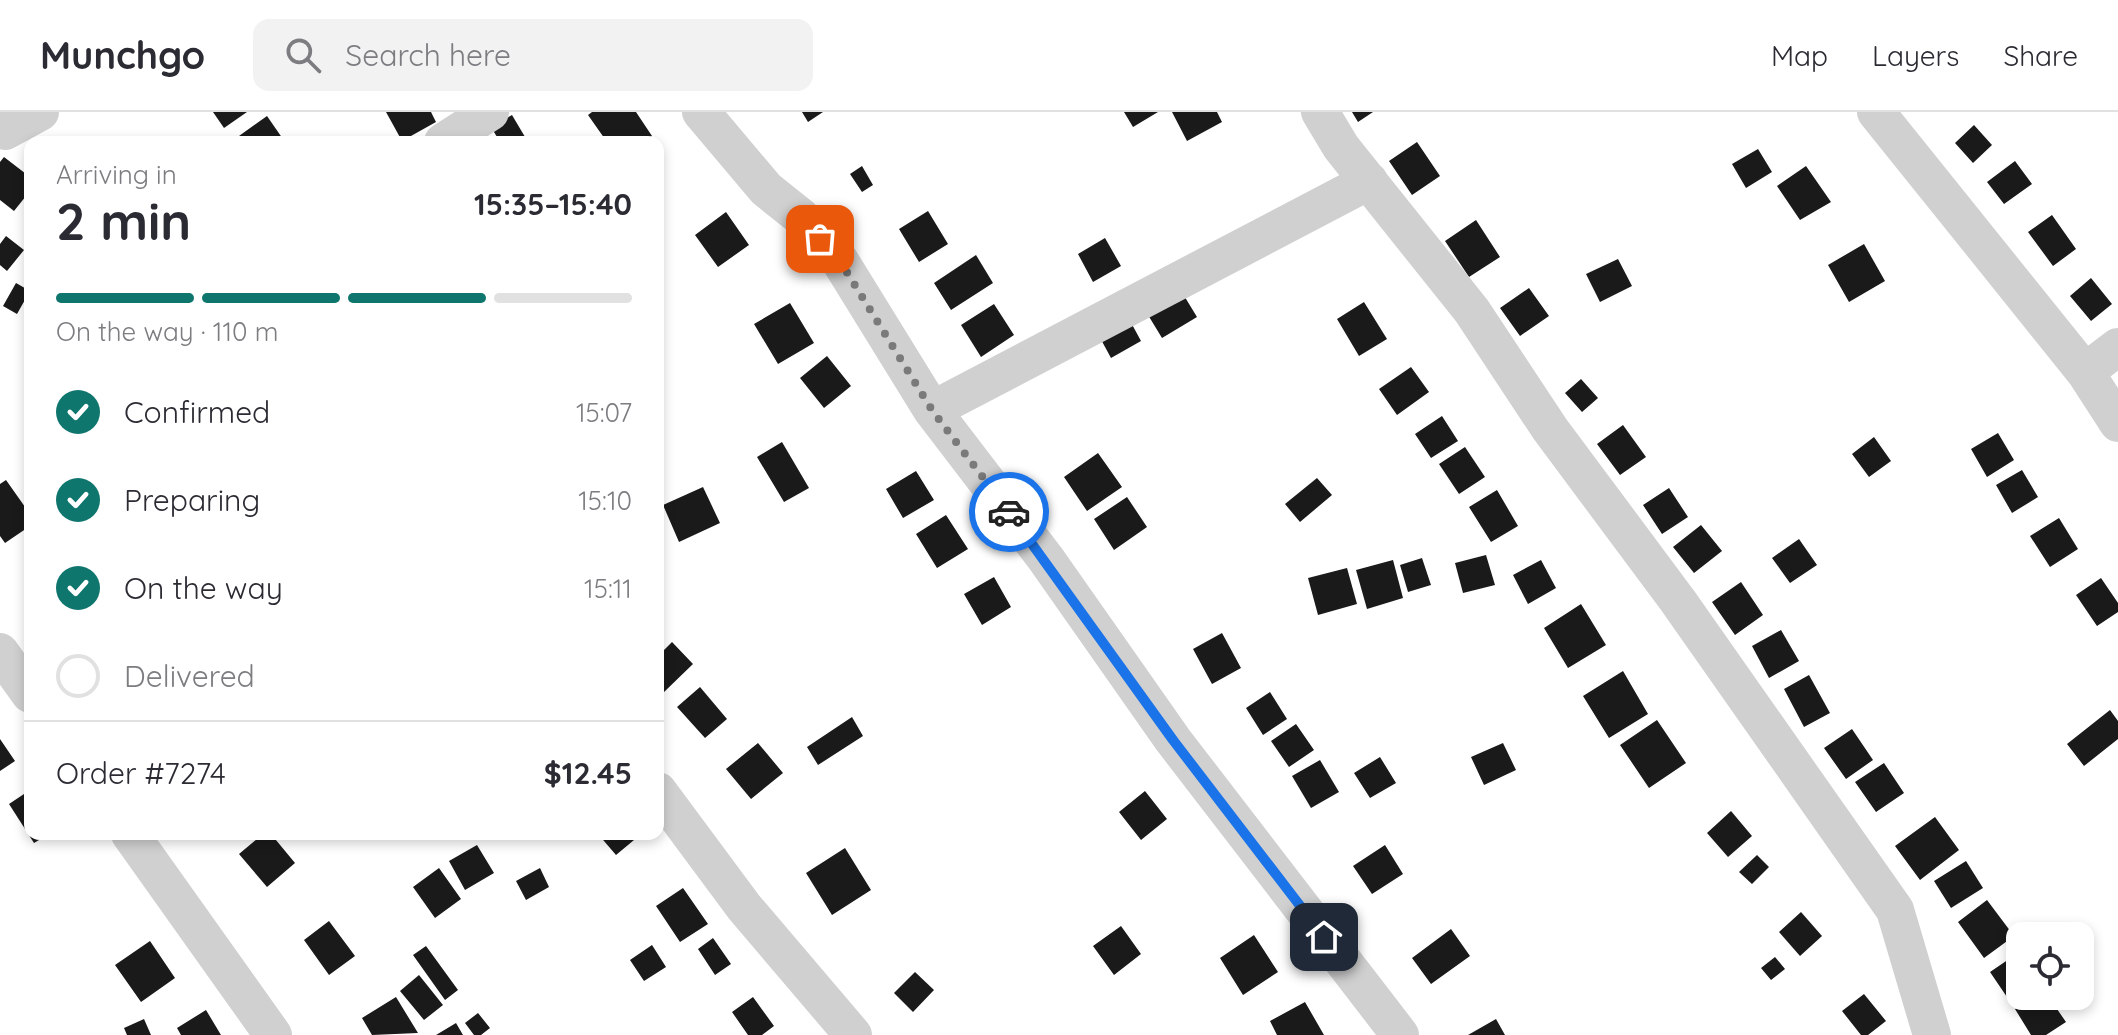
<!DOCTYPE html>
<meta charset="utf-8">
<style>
:root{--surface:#fff;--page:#f2f2f3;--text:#2b2b33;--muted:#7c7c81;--line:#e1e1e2;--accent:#0f766e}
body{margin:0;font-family:Quicksand,sans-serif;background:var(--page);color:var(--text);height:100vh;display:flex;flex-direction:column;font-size:30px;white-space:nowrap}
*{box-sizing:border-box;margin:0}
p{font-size:26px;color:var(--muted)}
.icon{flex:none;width:44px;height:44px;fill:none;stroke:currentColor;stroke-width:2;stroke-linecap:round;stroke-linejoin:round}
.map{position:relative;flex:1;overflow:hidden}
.sheet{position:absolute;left:24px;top:24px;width:640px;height:704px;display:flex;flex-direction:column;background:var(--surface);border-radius:16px;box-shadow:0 4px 12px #0003}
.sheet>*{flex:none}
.controls{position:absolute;left:2006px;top:810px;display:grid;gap:16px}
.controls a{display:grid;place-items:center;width:88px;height:88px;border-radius:16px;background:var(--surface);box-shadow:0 4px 12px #0003;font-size:40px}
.pin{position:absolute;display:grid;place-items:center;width:68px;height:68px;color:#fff;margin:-34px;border-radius:16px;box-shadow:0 4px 12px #0006}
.courier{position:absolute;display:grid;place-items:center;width:80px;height:80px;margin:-40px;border:6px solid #1a73e8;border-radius:50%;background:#fff;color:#222;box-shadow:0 2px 10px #0007}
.headline em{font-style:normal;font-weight:700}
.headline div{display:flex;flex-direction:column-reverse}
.headline{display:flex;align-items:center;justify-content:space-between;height:136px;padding:0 32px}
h1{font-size:52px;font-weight:700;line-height:60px}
.bar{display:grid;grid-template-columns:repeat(4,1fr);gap:12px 8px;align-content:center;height:96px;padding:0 32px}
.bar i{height:10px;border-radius:6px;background:var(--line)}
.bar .on{background:var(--accent)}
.bar p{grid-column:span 4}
.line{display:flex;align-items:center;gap:20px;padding:0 32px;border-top:2px solid var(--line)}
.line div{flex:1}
ol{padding:0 32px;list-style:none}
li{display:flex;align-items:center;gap:24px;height:88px}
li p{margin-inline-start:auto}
li .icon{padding:8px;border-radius:50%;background:var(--accent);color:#fff;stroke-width:4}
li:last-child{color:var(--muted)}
li i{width:44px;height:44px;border:4px solid var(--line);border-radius:50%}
header{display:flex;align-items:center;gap:48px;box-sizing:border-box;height:112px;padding:0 40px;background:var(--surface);border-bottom:2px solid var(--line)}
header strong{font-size:38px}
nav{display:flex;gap:44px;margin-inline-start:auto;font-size:28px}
.search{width:560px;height:72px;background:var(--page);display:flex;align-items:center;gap:20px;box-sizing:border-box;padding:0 28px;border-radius:16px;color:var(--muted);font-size:30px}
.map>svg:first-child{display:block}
.building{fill:#1a1a1a}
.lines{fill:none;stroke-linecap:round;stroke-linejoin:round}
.minor{stroke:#d0d0d0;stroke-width:38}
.done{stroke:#7a7a7a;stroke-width:8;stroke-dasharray:0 14.4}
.route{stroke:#1a73e8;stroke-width:10}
</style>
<header>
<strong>Munchgo</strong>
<div class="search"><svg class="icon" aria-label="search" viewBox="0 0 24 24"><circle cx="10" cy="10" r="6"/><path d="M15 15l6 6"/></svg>Search here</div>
<nav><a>Map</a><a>Layers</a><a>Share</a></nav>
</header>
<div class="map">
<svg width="2118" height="923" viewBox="0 0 2118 923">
<rect width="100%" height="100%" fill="#fff"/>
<path class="building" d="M213 0H247L224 16Z
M386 0H431L436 10 402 29Z
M592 0H636L652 24 644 30H607L588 3Z
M802 0H823L808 10Z
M1124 0H1158L1133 15Z
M1172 0H1217L1222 10 1187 29Z
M1352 0H1373L1358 10Z
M512 3 528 30H500L491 15Z
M267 4 285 30H244L239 24Z
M1974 13 1992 33 1973 51 1955 31Z
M1417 30 1440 64 1412 83 1389 49Z
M1758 37 1772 60 1746 76 1732 52Z
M4 45 30 65V79L14 99 0 88V50Z
M2015 49 2032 72 2004 92 1987 70Z
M862 54 873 73 862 80 850 62Z
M1806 54 1831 90 1800 108 1777 74Z
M928 99 948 132 919 150 899 117Z
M726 100 749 133 718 155 695 123Z
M2052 103 2076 137 2053 154 2028 120Z
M1476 108 1500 145 1469 165 1445 129Z
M6 124 24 138 7 159 0 153V132Z
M1105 126 1121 154 1093 170 1078 142Z
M1864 132 1885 169 1849 190 1828 153Z
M976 143 993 171 951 198 934 171Z
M1618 147 1632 174 1600 190 1586 162Z
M2091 166 2112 192 2091 209 2070 184Z
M16 171 30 179 17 202 3 194Z
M1529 176 1549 204 1520 224 1500 196Z
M1180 177 1197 205 1162 226 1145 198Z
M1364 190 1387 227 1359 244 1337 207Z
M790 191 814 231 778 252 754 212Z
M994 192 1014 223 981 245 961 213Z
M1128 205 1141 229 1111 246 1098 222Z
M827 244 851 274 824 296 800 266Z
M1411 255 1429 280 1397 303 1379 277Z
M1581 267 1598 286 1582 300 1565 281Z
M1442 304 1458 329 1431 346 1415 322Z
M1623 313 1646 345 1620 363 1597 332Z
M1998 321 2014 348 1987 365 1971 337Z
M1874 325 1891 349 1869 365 1852 342Z
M782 330 809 376 784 390 757 345Z
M1465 335 1485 365 1459 382 1439 352Z
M1098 341 1122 375 1087 399 1064 365Z
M2022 358 2038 385 2012 401 1996 373Z
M916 359 934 388 903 406 886 377Z
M1317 366 1332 383 1300 410 1285 392Z
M6 368 30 402V414L5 431 0 424V372Z
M703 375 720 411 679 430 663 393Z
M1669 376 1688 405 1662 422 1643 393Z
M1497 378 1518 414 1491 430 1469 395Z
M1127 385 1147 415 1114 438 1094 407Z
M946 403 968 437 937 456 916 422Z
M2059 406 2078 437 2050 455 2030 424Z
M1701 413 1722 439 1694 461 1673 435Z
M1799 427 1817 453 1790 471 1772 446Z
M1486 443 1495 473 1463 481 1455 451Z
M1422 446 1431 473 1408 480 1400 453Z
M1393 448 1403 486 1367 497 1356 458Z
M1541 448 1556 476 1528 492 1513 463Z
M1347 456 1357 492 1318 503 1308 466Z
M994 465 1011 495 982 513 964 482Z
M2101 466 2118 491V500L2097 514 2076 483Z
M1741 470 1763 503 1735 523 1712 490Z
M1581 492 1606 533 1568 556 1544 516Z
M1781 518 1799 549 1769 566 1752 534Z
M1222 521 1241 556 1212 572 1193 537Z
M672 530 693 552 663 581 658 576V544Z
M1623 559 1648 602 1609 626 1583 584Z
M1809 563 1830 601 1804 615 1784 577Z
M700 575 727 607 705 626 677 595Z
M1270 580 1287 607 1263 623 1246 596Z
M2110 598 2118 609V627L2084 654 2067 632Z
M852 605 863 624 818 653 807 635Z
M1657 608 1686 651 1649 676 1620 633Z
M1296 612 1314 638 1289 655 1271 629Z
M1852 617 1873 648 1846 667 1824 636Z
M0 627 15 649 0 659Z
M758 631 783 661 751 687 726 657Z
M1503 631 1516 658 1484 673 1471 645Z
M1380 645 1396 671 1370 686 1354 661Z
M1320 648 1339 680 1311 696 1292 664Z
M1884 651 1904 681 1876 700 1855 670Z
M30 678V722H49L34 731 9 692Z
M1145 679 1167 707 1141 728 1119 700Z
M1731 699 1752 724 1728 745 1707 721Z
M1935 705 1959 738 1920 768 1895 734Z
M263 722H271L295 751 267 775 239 742Z
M598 722H629L634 728 616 743Z
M477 733 494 761 465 778 449 749Z
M1385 733 1403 762 1372 782 1353 754Z
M845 736 871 778 832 803 806 761Z
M1757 743 1769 755 1752 772 1739 760Z
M1966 749 1983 776 1951 796 1934 769Z
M439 756 461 787 435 806 413 775Z
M540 756 549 775 526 788 516 769Z
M683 776 708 812 680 830 656 794Z
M1987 788 2014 824 1984 846 1958 810Z
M1801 800 1822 824 1800 844 1779 820Z
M329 809 355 844 329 863 304 828Z
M1121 814 1141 842 1114 863 1093 834Z
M1451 817 1470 844 1431 872 1412 846Z
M1254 823 1278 860 1243 883 1220 846Z
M713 826 731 852 715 863 698 837Z
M150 829 175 866 141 890 115 853Z
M652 833 666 855 644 869 630 848Z
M426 834 458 878 445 888 413 843Z
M2015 843 2020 849V880L2009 888 1990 860Z
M1775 845 1785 857 1771 868 1761 856Z
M915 860 934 878 913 900 894 881Z
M419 863 443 893 424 908 400 879Z
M1864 882 1886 909 1868 923H1861L1842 899Z
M2036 884H2048L2066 910 2046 923H2031L2015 897Z
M396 885 418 921 372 923 362 906Z
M753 885 774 914 762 923H748L732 900Z
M1305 890 1324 923H1277L1270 909Z
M206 898 221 923H181L177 916Z
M478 901 490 916 481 923H474L465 911Z
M144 907 151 923H127L124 916Z
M1496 907 1505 923H1468Z
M456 911 463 923H436Z"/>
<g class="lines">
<path class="minor" d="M701 0 766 77 801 105 840 149 932 298 1046 447 1173 628 1400 923
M1320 0 1341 35 1472 199 1550 317 1678 489 1895 798 1932 923
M1876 0 2085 260 2118 311
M5 19 40 0
M443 30 490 0
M2085 260 2118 235
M932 298 1369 69
M0 540 30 582
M658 679 744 795 853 923
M130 722 273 923"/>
</g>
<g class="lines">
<path class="done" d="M820 127 840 149 932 298 1009 400"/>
<path class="route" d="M1009 400 1173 628 1324 825"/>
</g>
</svg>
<div class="controls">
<a><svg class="icon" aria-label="locate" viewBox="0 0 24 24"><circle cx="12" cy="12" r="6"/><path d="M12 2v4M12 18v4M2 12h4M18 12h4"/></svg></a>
</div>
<div class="pin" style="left:820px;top:127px;background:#ea580c"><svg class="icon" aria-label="bag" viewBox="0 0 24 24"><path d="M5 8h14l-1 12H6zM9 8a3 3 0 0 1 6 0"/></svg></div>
<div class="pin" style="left:1324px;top:825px;background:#1f2937"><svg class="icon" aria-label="home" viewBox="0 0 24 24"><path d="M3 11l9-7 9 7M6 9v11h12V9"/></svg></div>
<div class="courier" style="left:1009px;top:400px"><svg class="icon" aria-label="car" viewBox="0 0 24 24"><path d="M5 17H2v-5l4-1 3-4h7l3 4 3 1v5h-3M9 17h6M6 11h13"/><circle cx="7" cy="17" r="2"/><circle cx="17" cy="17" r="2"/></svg></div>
<section class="sheet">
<div class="headline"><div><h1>2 min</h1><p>Arriving in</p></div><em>15:35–15:40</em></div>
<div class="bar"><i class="on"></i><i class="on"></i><i class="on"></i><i></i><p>On the way · 110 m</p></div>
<ol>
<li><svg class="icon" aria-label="check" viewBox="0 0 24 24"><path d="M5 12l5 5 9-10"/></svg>Confirmed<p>15:07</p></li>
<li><svg class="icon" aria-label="check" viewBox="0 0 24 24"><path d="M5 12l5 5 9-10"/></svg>Preparing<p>15:10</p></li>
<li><svg class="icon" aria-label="check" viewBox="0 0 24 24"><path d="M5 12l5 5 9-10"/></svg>On the way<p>15:11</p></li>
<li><i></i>Delivered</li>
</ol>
<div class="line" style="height:104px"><div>Order #7274</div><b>$12.45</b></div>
</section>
</div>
